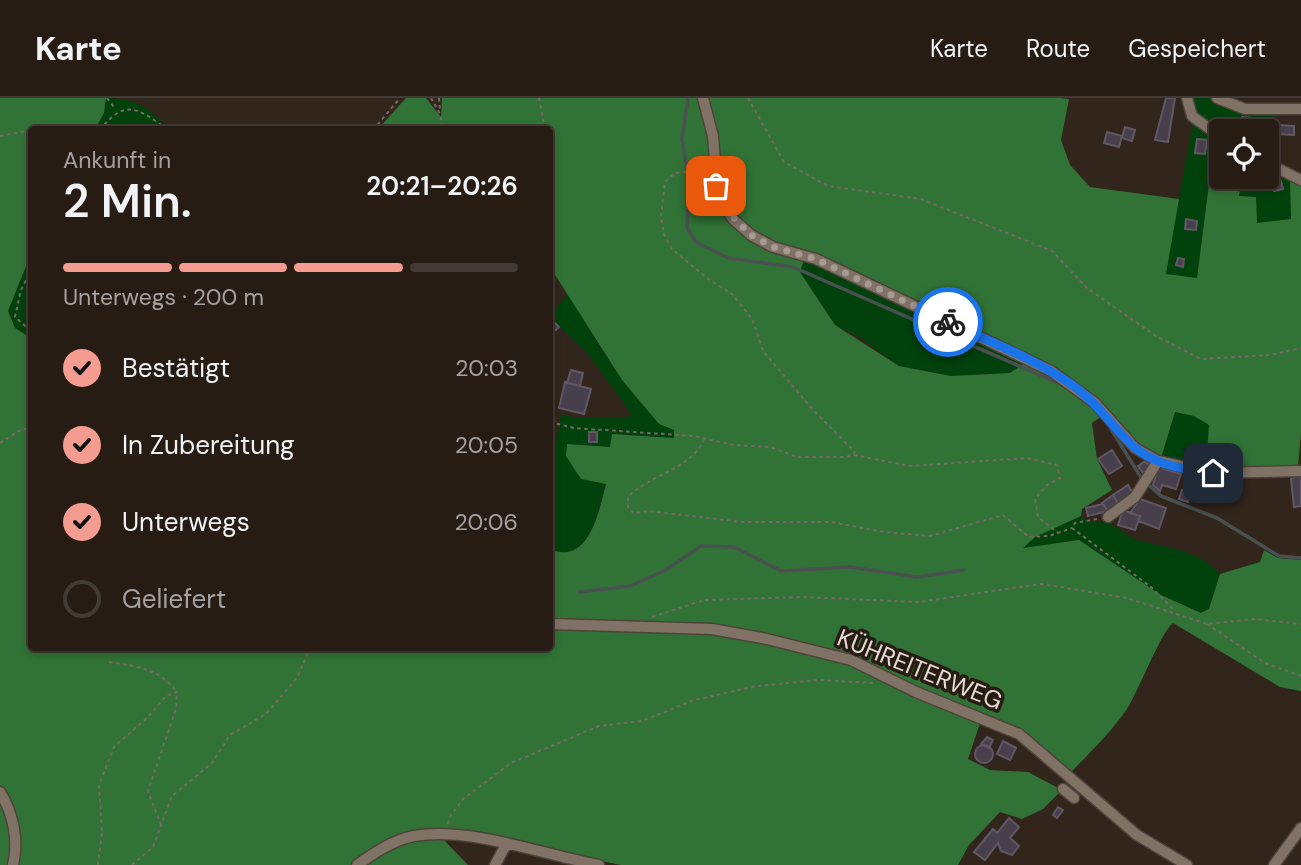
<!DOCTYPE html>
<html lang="de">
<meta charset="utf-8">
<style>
:root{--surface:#261c14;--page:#2e251d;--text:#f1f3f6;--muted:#a4a1a0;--line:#423a34;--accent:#f59c91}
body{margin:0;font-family:"DM Sans",sans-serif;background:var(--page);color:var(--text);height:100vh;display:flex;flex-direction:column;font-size:26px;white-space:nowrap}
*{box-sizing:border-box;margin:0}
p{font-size:23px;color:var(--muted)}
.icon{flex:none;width:38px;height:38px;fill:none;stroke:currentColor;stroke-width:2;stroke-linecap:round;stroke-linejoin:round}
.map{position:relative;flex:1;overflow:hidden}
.side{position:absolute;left:28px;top:28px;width:525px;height:525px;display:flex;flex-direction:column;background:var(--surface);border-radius:7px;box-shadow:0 4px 10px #0003,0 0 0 2px var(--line)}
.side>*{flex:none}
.tools{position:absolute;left:1209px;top:21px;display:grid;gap:14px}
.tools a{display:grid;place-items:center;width:70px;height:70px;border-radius:7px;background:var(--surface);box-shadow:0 4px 10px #0003,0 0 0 2px var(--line);font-size:35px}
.pin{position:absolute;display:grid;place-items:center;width:60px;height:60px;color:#fff;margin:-30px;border-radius:14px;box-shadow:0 4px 10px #0006}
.courier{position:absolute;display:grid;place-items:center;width:70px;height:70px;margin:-35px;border:5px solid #1a73e8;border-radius:50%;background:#fff;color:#222;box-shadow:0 2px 9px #0007}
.head em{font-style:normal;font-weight:600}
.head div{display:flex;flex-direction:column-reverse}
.head{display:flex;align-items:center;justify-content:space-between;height:119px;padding:0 35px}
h1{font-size:46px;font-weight:600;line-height:52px}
.bar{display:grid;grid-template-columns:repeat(4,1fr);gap:10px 7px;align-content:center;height:84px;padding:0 35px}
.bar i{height:9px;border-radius:5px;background:var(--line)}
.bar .current{background:var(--accent)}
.bar p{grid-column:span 4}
ol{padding:0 35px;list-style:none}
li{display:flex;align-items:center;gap:21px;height:77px}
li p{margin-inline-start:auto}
li .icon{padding:7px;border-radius:50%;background:var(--accent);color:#111;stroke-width:4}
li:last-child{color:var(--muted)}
li i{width:38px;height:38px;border:4px solid var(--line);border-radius:50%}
header{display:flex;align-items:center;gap:42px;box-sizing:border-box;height:98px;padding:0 35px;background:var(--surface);border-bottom:2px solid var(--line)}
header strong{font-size:33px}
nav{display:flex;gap:38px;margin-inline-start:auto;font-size:24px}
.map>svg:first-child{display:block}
.green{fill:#01410c}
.forest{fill:#317336;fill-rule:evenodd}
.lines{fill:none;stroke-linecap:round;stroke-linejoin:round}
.stream{stroke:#495150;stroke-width:3.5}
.building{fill:#483f4d;stroke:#605765;stroke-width:2}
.minor-casing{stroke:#4e433b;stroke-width:13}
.path{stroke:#766a61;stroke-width:2;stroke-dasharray:3.5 3.5;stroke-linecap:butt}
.minor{stroke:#817266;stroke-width:10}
.done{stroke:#a69b93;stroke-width:7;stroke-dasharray:0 12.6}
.route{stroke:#1a73e8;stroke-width:9}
.labels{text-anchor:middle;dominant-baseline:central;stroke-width:7;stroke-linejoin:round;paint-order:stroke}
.street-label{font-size:24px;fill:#e4dbd4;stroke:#281c12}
</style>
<header>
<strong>Karte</strong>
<nav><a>Karte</a><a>Route</a><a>Gespeichert</a></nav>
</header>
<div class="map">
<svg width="1301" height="767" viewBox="0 0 1301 767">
<rect width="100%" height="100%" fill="#32251b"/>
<path class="green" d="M106 0C132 0 152 9 167 31L95 32 104 15Z
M1190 0H1214L1276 15 1267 40V33H1222L1196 20Z
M1193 24 1215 39 1197 181 1165 176Z
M1267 68 1290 80 1291 122 1257 125 1239 98 1242 79H1267Z
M807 152 1034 260 1010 275 951 278 899 268 859 239 835 227 800 174Z
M31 156V240L15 230 8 213Z
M568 195C587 228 640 320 674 332V340L612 336 611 349 593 384 606 385C599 412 589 468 550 451V382L561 316 575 320 628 319 630 314 587 255 550 219Z
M1175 314 1194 318 1210 327 1206 370 1161 360Z
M1081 418C1089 427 1096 422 1106 425 1116 427 1125 437 1135 441 1165 451 1198 450 1220 476L1209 511 1201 515 1161 497 1079 442 1021 451 1035 439Z"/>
<path class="forest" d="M0 0H106L104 15 95 31 32 32 31 156 8 213 15 230 31 240 32 550H550V451C589 468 599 413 606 386L581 381 566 358 567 346 610 349 612 336 674 340V332L659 326 622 282 550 169V32L378 31 406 0H426L441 19 442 0H1060L1069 1 1061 42 1070 67 1090 89 1179 101 1166 176 1197 180 1215 39 1221 43 1222 79H1242L1239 98 1256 99 1257 125 1291 121 1290 80 1301 85V335L1298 369 1206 370 1209 327 1194 318 1175 314 1161 360 1138 348 1108 314 1092 325 1097 361 1112 392 1082 411 1081 418 1035 439 1023 450 1079 442 1161 497 1201 515 1209 511 1220 476 1260 464 1264 452 1278 460 1301 462V593L1280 589 1173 525C1161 534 1139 592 1127 611 1110 635 1090 655 1069 676L983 616 968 661 990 672 1028 674 1062 692 1043 711 1022 721 1000 714 969 747 958 767H621L533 749 442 740 468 767H0ZM807 152 1033 260 1010 275 951 278 899 268 835 227 800 174Z"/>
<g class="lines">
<path class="stream" d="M688 0 682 41 689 86 687 130 696 144 728 160 793 169 1058 285
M1111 331 1142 381 1161 398 1217 420 1279 458 1301 460
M579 494 630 488 664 473 701 448 734 449 781 473 850 469 917 479 964 472"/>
</g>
<path class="building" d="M1166 0H1175L1168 44 1155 42Z
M1242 19 1252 20 1251 26 1242 25Z
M1279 27 1294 28V37L1278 36Z
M1125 29 1135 32 1132 43 1122 40Z
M1107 34 1122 38 1119 49 1104 45Z
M1197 41 1207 42 1205 56 1195 55Z
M1281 83 1283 91 1274 93 1272 85Z
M1186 121 1197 123 1196 132 1185 131Z
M1178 160 1184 161 1183 169 1176 167Z
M550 220 559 229 556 232 550 229Z
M571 272 583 275 580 288 567 285Z
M565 284 591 291 584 316 559 310Z
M589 334H597V344H589Z
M1112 352 1122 368 1109 376 1098 361Z
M1145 363 1151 369 1143 375 1138 368Z
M1158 369 1181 376 1176 391 1162 387 1160 393 1153 387Z
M1301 376V408L1294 409 1291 381Z
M1128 387 1134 397 1119 407 1113 397Z
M1182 392 1191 394 1188 404 1179 401Z
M1113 397 1119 407 1108 413 1102 405Z
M1140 401 1166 410 1159 431 1138 423 1140 418 1130 415Z
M1103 406 1108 413 1088 418 1086 410Z
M1123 412 1140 418 1135 432 1118 427Z
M987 639 993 642 989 650 981 646Z
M1003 643 1016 650 1010 662 997 656Z
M975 656a9 9 0 1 1 18 0a9 9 0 1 1-18 0Z
M1058 709 1063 712 1057 720 1053 717Z
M1009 720 1019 729 1010 740 1019 748 1012 757 1001 753 998 745 985 762 974 754 993 731 997 735Z"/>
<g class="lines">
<g class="minor-casing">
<path id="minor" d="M703 0 713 38 718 99 733 121 751 137 773 149 816 161 1051 273 1095 305 1135 350 1158 363 1213 375 1301 373
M1187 0 1192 18 1222 40
M1217 0 1245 11H1301
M1267 65 1301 82
M1108 419 1135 399 1158 363
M550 526 712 531 767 541 851 562 916 594 1019 636 1137 737 1187 767
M1063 691 1074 700
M0 694C13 715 19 742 13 767
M357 767C374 755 393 742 414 738 468 728 544 757 599 767
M495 767 506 747
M1274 767 1301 730"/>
</g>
<path class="path" d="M107 0 114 9
M431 0 440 16 443 32
M439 0 440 13
M539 0 545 32
M748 0 784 64 828 88 921 101 1052 153 1087 190 1156 238 1201 261 1270 257 1301 250
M100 32C125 0 138 10 168 32
M373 32 400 0
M0 38 32 32
M32 170 21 192 15 219 32 234
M550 324 574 330 693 338 734 347 770 349 797 359H847L855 354 814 313 763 253 752 221 732 196 708 181 672 151 664 136 661 119 665 84 675 75 695 73 705 80
M704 341C692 371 649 377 628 399V411L634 415 649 413 742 424H831L884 434 930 438 1003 417 1029 439 1049 438 1072 430
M0 345 19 333 32 329
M854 357 910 368 1027 360 1057 367 1060 380 1047 387 1035 401 1038 419 1058 435
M1097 421 1075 425 1072 430 1151 489 1175 513
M652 519 704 502 802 499 918 504 1042 486 1127 500 1207 526 1255 521 1301 526
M1207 526 1265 565 1301 578
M109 564C136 568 160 571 176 593
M448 726 449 720 463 701 511 665 599 628 642 623 694 602 757 588 819 582 874 585
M98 767 102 735 99 687 114 649 149 618 166 598 177 594 176 611 148 693 161 727
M132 767 153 749 172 698 212 665 230 637 266 616 297 580 310 550"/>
<use href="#minor" class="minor"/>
</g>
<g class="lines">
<path class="done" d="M716 88 725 111 751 137 773 149 816 161 948 224"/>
<path class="route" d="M948 224C988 243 1031 259 1068 284 1096 302 1109 326 1133 348 1154 367 1186 372 1213 375"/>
</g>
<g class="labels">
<g class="street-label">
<text transform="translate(920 571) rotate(22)">KÜHREITERWEG</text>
</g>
</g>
</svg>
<div class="tools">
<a><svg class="icon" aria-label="locate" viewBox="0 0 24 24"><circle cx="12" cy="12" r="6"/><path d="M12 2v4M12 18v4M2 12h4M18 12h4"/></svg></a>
</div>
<div class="pin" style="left:716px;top:88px;background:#ea580c"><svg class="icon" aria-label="bag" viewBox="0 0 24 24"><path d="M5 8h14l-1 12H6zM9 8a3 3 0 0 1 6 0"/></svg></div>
<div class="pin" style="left:1213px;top:375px;background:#1f2937"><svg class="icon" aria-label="home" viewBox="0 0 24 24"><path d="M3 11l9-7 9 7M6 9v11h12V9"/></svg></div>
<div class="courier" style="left:948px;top:224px"><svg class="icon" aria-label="bike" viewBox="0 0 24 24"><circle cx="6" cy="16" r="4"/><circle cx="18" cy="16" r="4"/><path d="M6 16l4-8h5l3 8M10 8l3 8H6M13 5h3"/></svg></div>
<section class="side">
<div class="head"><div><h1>2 Min.</h1><p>Ankunft in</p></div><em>20:21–20:26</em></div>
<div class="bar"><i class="current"></i><i class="current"></i><i class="current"></i><i></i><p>Unterwegs · 200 m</p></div>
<ol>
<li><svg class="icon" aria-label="check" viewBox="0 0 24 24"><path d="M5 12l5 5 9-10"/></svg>Bestätigt<p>20:03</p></li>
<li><svg class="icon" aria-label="check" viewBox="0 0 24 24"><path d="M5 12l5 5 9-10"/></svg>In Zubereitung<p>20:05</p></li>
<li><svg class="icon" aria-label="check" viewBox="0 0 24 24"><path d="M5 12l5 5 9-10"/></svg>Unterwegs<p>20:06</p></li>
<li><i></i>Geliefert</li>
</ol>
</section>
</div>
